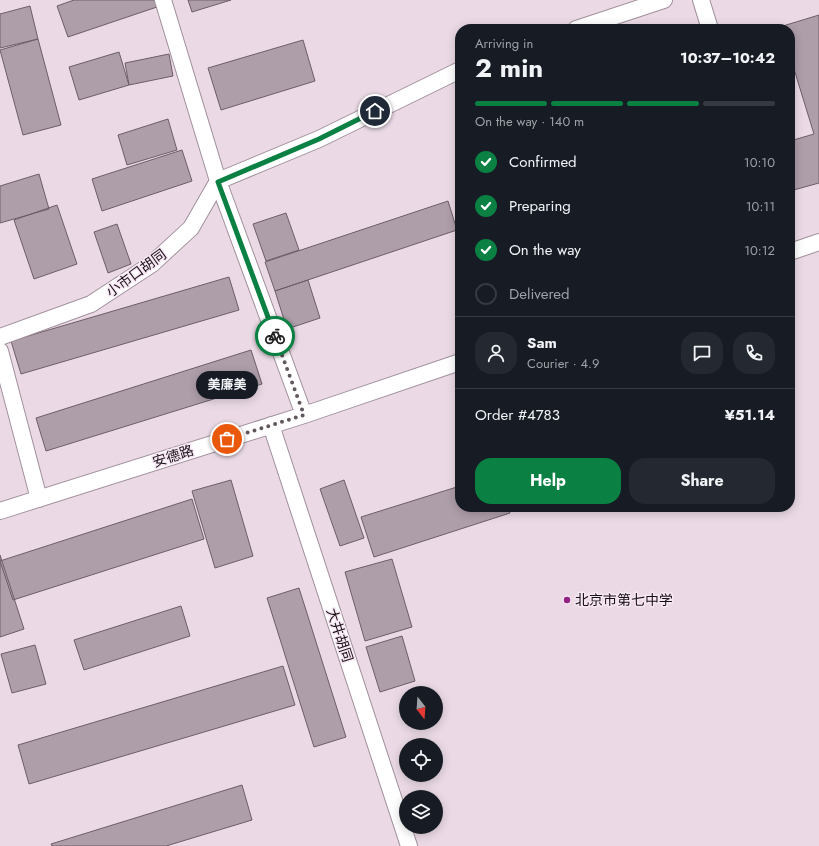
<!DOCTYPE html>
<meta charset="utf-8">
<style>
:root{--surface:#171b24;--page:#242831;--text:#f1f3f6;--muted:#9ea1a6;--line:#363941;--accent:#0b8043}
body{margin:0;font-family:Jost,"Noto Sans SC",sans-serif;background:var(--page);color:var(--text);height:100vh;display:flex;flex-direction:column;font-size:15px;white-space:nowrap}
*{box-sizing:border-box;margin:0}
p{font-size:13px;color:var(--muted)}
.icon{flex:none;width:22px;height:22px;fill:none;stroke:currentColor;stroke-width:2;stroke-linecap:round;stroke-linejoin:round}
.map{position:relative;flex:1;overflow:hidden}
.details{position:absolute;left:455px;top:24px;width:340px;height:488px;display:flex;flex-direction:column;background:var(--surface);border-radius:16px;box-shadow:0 2px 10px #0003}
.details>*{flex:none}
.needle{width:26px;rotate:163deg}
.fabs{position:absolute;left:399px;top:686px;display:grid;gap:8px}
.fabs a{display:grid;place-items:center;width:44px;height:44px;border-radius:50%;background:var(--surface);box-shadow:0 2px 10px #0003;font-size:20px}
.pin{position:absolute;display:grid;place-items:center;width:34px;height:34px;color:#fff;margin:-17px;border:2px solid #fff;border-radius:50%;box-shadow:0 1px 4px #0007}
.courier{position:absolute;display:grid;place-items:center;width:40px;height:40px;margin:-20px;border:3px solid #0b8043;border-radius:50%;background:#fff;color:#222;box-shadow:0 1px 5px #0007}
.bubble{position:absolute;height:28px;border-radius:14px;background:var(--surface);box-shadow:0 2px 10px #0003;font-size:13px;font-weight:700;line-height:28px;text-align:center}
.overview em{font-style:normal;font-weight:700}
.overview div{display:flex;flex-direction:column-reverse}
.overview{display:flex;align-items:center;justify-content:space-between;height:68px;padding:0 20px}
h1{font-size:26px;font-weight:700;line-height:30px}
.bar{display:grid;grid-template-columns:repeat(4,1fr);gap:6px 4px;align-content:center;height:48px;padding:0 20px}
.bar i{height:5px;border-radius:3px;background:var(--line)}
.bar .active{background:var(--accent)}
.bar p{grid-column:span 4}
.line{display:flex;align-items:center;gap:10px;padding:0 20px;border-top:1px solid var(--line)}
.line div{flex:1}
.round{display:grid;place-items:center;flex:none;width:42px;height:42px;border-radius:16px;background:var(--page)}
ol{padding:0 20px;list-style:none}
li{display:flex;align-items:center;gap:12px;height:44px}
li p{margin-inline-start:auto}
li .icon{padding:4px;border-radius:50%;background:var(--accent);color:#fff;stroke-width:4}
li:last-child{color:var(--muted)}
li i{width:22px;height:22px;border:2px solid var(--line);border-radius:50%}
.cta{display:flex;gap:8px;margin-top:auto;padding:8px 20px}
.cta a{flex:1;height:46px;border-radius:16px;background:var(--accent);color:#fff;font-size:16px;font-weight:700;line-height:46px;text-align:center}
.cta a+a{background:var(--page);color:var(--text)}
.map>svg:first-child{display:block}
.building{fill:#ae9eaa;stroke:#6c5e69}
.lines{fill:none;stroke-linecap:round;stroke-linejoin:round}
.minor-casing{stroke:#a0909c;stroke-width:18}
.minor{stroke:#fff;stroke-width:16}
.done{stroke:#61575e;stroke-width:4;stroke-dasharray:0 7.2}
.route{stroke:#0b8043;stroke-width:5}
.poi-dot{fill:#932383;stroke:#f8e7f4;stroke-width:1.5}
.labels{text-anchor:middle;dominant-baseline:central;stroke-width:3;stroke-linejoin:round;paint-order:stroke}
.street-label{font-size:14px;fill:#161015;stroke:#f8e7f4}
.poi-label{font-size:14px;fill:#161015;stroke:#f8e7f4;text-anchor:start}
</style>
<div class="map">
<svg width="819" height="846" viewBox="0 0 819 846">
<rect width="100%" height="100%" fill="#ebdae6"/>
<path class="building" d="M74 0H155L157 7 68 37 57 6Z
M188 0H231L192 12Z
M30 6 38 39 0 48V14Z
M819 15V183L790 191V141L814 134 794 69 790 71V29H773Z
M38 39 61 125 23 135 0 50Z
M303 40 315 81 221 110 208 68Z
M119 52 129 85 79 100 69 67Z
M169 54 173 76 129 85 125 63Z
M168 119 177 150 127 165 118 135Z
M182 150 192 181 102 211 92 179Z
M39 174 49 209 0 223V186Z
M448 201 457 230 275 291 265 262Z
M57 205 77 264 34 279 14 220Z
M286 213 299 250 266 261 253 224Z
M117 224 131 264 108 273 94 232Z
M229 277 239 310 21 374 11 341Z
M308 280 320 318 287 329 275 291Z
M251 350 262 384 46 451 36 418Z
M231 480 253 556 215 568 192 491Z
M344 480 364 538 340 546 320 489Z
M460 486V507H508L510 513 374 557 361 517Z
M192 499 204 539 13 600 0 561Z
M0 555 24 629 0 637Z
M392 559 412 627 365 641 345 572Z
M299 588 346 737 314 747 267 598Z
M181 606 190 636 84 670 74 640Z
M402 636 415 681 380 692 366 647Z
M35 645 46 684 12 693 1 654Z
M283 666 295 705 29 784 18 745Z
M242 785 252 820 166 846H52L51 844Z"/>
<g class="lines">
<g class="minor-casing">
<path id="minor" d="M163 0 218 181 304 415
M701 0 710 29
M576 29 664 0
M790 252 819 242
M0 337 91 304 152 264 191 228 218 181 319 139 460 70
M0 351 39 499
M271 425 409 846
M0 511 304 415 460 362"/>
</g>
<use href="#minor" class="minor"/>
</g>
<g class="lines">
<path class="done" d="M227 439 304 415 275 336"/>
<path class="route" d="M275 336 218 182 319 139 375 111"/>
</g>
<circle class="poi-dot" cx="567" cy="600" r="4"/>
<g class="labels">
<g class="street-label">
<text transform="translate(136 273) rotate(-36)">小市口胡同</text>
<text transform="translate(173 456) rotate(-18)">安德路</text>
<text transform="translate(340 635) rotate(72)">大井胡同</text>
</g>
<g class="poi-label">
<text x="575" y="600">北京市第七中学</text>
</g>
</g>
</svg>
<div class="fabs">
<a><svg class="needle" viewBox="-14 -14 28 28"><path d="M0-13l5 13h-10z" fill="#e53935"/><path d="M0 13l5-13h-10z" fill="#9ea1a6"/></svg></a>
<a><svg class="icon" aria-label="locate" viewBox="0 0 24 24"><circle cx="12" cy="12" r="6"/><path d="M12 2v4M12 18v4M2 12h4M18 12h4"/></svg></a>
<a><svg class="icon" aria-label="layers" viewBox="0 0 24 24"><path d="M12 4l9 5-9 5-9-5zM3 14l9 5 9-5"/></svg></a>
</div>
<div class="pin" style="left:227px;top:439px;background:#ea580c"><svg class="icon" aria-label="bag" viewBox="0 0 24 24"><path d="M5 8h14l-1 12H6zM9 8a3 3 0 0 1 6 0"/></svg></div>
<div class="pin" style="left:375px;top:111px;background:#1f2937"><svg class="icon" aria-label="home" viewBox="0 0 24 24"><path d="M3 11l9-7 9 7M6 9v11h12V9"/></svg></div>
<div class="courier" style="left:275px;top:336px"><svg class="icon" aria-label="bike" viewBox="0 0 24 24"><circle cx="6" cy="16" r="4"/><circle cx="18" cy="16" r="4"/><path d="M6 16l4-8h5l3 8M10 8l3 8H6M13 5h3"/></svg></div>
<div class="bubble" style="left:196px;top:371px;width:62px">美廉美</div>
<section class="details">
<div class="overview"><div><h1>2 min</h1><p>Arriving in</p></div><em>10:37–10:42</em></div>
<div class="bar"><i class="active"></i><i class="active"></i><i class="active"></i><i></i><p>On the way · 140 m</p></div>
<ol>
<li><svg class="icon" aria-label="check" viewBox="0 0 24 24"><path d="M5 12l5 5 9-10"/></svg>Confirmed<p>10:10</p></li>
<li><svg class="icon" aria-label="check" viewBox="0 0 24 24"><path d="M5 12l5 5 9-10"/></svg>Preparing<p>10:11</p></li>
<li><svg class="icon" aria-label="check" viewBox="0 0 24 24"><path d="M5 12l5 5 9-10"/></svg>On the way<p>10:12</p></li>
<li><i></i>Delivered</li>
</ol>
<div class="line" style="height:72px"><a class="round"><svg class="icon" aria-label="person" viewBox="0 0 24 24"><circle cx="12" cy="8" r="4"/><path d="M4 21q1-7 8-7t8 7"/></svg></a><div><b>Sam</b><p>Courier · 4.9</p></div><a class="round"><svg class="icon" aria-label="chat" viewBox="0 0 24 24"><path d="M4 5h16v11H9l-5 4z"/></svg></a><a class="round"><svg class="icon" aria-label="phone" viewBox="0 0 24 24"><path d="M5 4h4l2 5-3 2q2 4 5 5l2-3 5 2v4C11 20 4 13 5 4z"/></svg></a></div>
<div class="line" style="height:52px"><div>Order #4783</div><b>¥51.14</b></div>
<div class="cta"><a>Help</a><a>Share</a></div>
</section>
</div>
